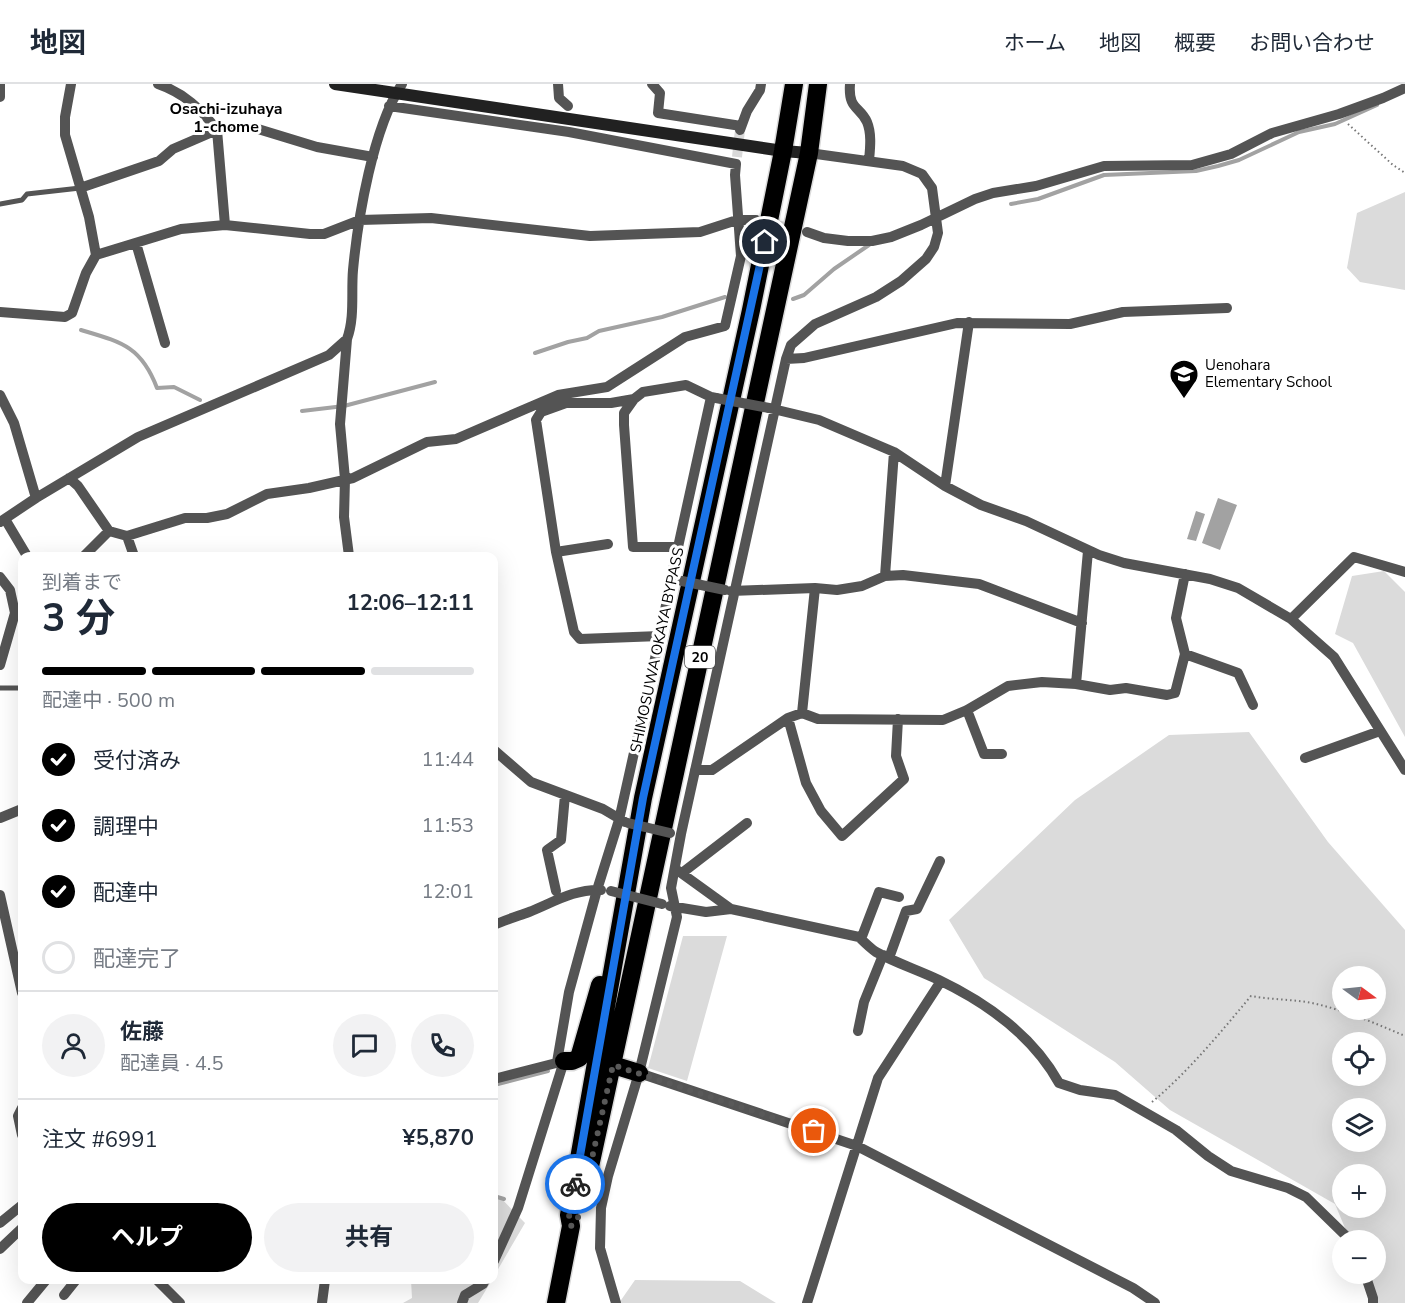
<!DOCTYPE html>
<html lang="ja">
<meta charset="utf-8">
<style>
:root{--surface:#fff;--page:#f2f2f3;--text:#1f2937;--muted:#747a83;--line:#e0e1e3;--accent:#000}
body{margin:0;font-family:"Nunito Sans","Noto Sans JP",sans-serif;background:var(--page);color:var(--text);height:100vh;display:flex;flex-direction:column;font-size:22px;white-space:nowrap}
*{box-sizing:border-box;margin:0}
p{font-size:20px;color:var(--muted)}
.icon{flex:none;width:33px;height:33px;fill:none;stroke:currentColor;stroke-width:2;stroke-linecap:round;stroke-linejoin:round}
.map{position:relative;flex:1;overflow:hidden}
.side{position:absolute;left:18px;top:468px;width:480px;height:732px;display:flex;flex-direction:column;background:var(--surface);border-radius:12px;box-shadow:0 6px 24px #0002}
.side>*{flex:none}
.needle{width:39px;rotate:105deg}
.buttons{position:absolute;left:1332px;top:882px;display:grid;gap:12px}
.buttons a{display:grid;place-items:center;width:54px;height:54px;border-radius:50%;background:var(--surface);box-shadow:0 6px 24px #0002;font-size:30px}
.pin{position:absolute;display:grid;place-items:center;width:51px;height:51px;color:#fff;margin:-26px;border:3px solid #fff;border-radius:50%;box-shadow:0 2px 6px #0007}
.courier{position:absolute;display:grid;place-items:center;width:60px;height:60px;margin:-30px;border:4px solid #1a73e8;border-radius:50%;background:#fff;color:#222;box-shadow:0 2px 8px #0007}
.head em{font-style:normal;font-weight:700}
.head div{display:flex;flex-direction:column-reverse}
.head{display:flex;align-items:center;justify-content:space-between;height:102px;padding:0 24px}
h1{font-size:39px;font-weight:700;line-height:45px}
.bar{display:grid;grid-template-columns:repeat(4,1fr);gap:9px 6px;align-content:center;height:72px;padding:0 24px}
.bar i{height:8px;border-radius:4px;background:var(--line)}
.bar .selected{background:var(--accent)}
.bar p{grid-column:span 4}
.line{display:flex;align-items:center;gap:15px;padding:0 24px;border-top:2px solid var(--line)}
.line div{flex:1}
.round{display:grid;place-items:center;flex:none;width:63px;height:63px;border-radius:32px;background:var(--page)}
ol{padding:0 24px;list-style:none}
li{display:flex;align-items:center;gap:18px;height:66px}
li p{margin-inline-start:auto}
li .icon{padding:6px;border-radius:50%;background:var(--accent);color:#fff;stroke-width:4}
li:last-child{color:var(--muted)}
li i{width:33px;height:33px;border:3px solid var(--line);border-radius:50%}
.cta{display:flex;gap:12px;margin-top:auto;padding:12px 24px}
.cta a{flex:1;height:69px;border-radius:36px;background:var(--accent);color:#fff;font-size:24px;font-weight:700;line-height:69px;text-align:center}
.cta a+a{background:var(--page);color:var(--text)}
header{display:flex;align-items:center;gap:36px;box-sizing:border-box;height:84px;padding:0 30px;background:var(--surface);border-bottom:2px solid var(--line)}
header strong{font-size:28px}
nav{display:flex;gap:33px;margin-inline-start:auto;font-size:21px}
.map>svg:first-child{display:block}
.green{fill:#dbdbdb;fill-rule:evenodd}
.water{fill:#a2a2a2}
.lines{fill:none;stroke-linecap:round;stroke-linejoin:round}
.stream{stroke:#a2a2a2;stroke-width:4}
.street-tunnel{stroke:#d9d9d9;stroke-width:10;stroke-dasharray:10 5;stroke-linecap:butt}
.highway-casing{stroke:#dbdbdb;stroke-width:21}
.path{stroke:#767676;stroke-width:2;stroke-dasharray:1.5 3;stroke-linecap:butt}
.lane{stroke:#545454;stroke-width:5}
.street{stroke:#545454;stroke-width:10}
.secondary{stroke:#212121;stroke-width:12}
.highway{stroke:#000;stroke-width:18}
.street-bridge{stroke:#545454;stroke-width:10}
.done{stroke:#595959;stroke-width:6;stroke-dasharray:0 10.8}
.route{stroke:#1a73e8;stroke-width:8}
.labels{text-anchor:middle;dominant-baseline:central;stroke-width:6;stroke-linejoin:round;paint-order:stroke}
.shield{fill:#fff;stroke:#4c4c4c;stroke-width:1.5}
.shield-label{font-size:14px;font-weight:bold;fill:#000}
.poi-label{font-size:15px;fill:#000;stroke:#fff;text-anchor:start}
.street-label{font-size:15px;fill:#000;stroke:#fff}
.neighbourhood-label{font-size:16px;font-weight:bold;fill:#000;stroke:#fff}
</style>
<header>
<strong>地図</strong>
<nav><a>ホーム</a><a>地図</a><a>概要</a><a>お問い合わせ</a></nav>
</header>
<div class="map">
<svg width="1405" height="1219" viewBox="0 0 1405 1219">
<rect width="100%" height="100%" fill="#fff"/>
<path class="green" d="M1405 108V206L1360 198 1347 184 1357 129Z
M1384 487 1405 508V653L1353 559 1335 550 1352 492Z
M1249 648 1328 758 1405 846V1219H1375L1363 1190H1376V1156H1350L1335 1120 1170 1026 1115 978 984 894 949 836 1075 716 1169 651ZM1342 892H1376V926H1342ZM1342 958H1376V992H1342ZM1342 1024H1376V1058H1342ZM1342 1090H1376V1124H1342Z
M683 852H727L687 997 648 984Z
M494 1109 497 1110 525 1139 494 1192Z
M411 1196H492L478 1219H403L412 1214Z
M635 1196 740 1197 776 1219H619Z"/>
<path class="water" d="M1218 414 1237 421 1220 466 1202 459Z
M1196 427 1205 430 1196 457 1187 455Z"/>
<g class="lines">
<path class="stream" d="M1011 120 1038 115 1104 91 1196 87 1218 82 1239 76 1299 48 1335 40 1377 21
M793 215 804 211 834 185 869 161
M81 246C121 258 141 262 157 304L174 303 200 316
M535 269 568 258 587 254 599 247 662 233 725 213
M302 327 344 322 435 298
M494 1001 548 987
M494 1112 504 1115"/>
<path class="street-tunnel" d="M737 73 740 46
M763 138 798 146"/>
<g class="highway-casing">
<path id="highway" d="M564 977H572L579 974 600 901
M613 981 639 989
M589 1087 809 69 818 0
M556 1219 571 1142 569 1131 643 714 751 226 783 67 794 0"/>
</g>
<path class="path" d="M1348 40 1393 81 1405 89
M1152 1018C1189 987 1220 949 1251 912 1272 916 1292 915 1312 919 1344 926 1375 939 1405 952"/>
<path class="lane" d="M0 120 22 116 27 110 80 104
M0 604H22"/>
<path class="street" d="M71 0 65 33V51L89 133 96 171
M158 0C184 9 201 25 217 46L237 44 258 45 317 63 373 73
M558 0 559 14 568 22
M652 0 660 9 658 29 741 42
M850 0C848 26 860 22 867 38 872 50 870 65 869 77
M0 13V0
M389 22 569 48 736 80 735 91 741 172 725 242 685 253 607 303 558 311
M740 46 747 27 760 6 761 0
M80 104 159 77 173 65 217 46 225 141
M807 148 824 154 848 157H872L891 153 921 141 975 115 993 109 1036 102 1104 82 1192 81 1231 70 1272 49 1339 30 1383 14 1405 4
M136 159 165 259
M0 228 65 233 72 229 86 189 96 171 181 145 225 141 310 150H324L360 136 431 134 590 152 700 148 737 136H756
M786 275 804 274 957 239 1070 240 1123 228 1227 224
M0 311 14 339 36 414
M634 315 624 329V341L633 463H678
M769 324 819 336 894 368 945 402 981 421 1026 437 1099 471 1124 479 1210 495 1238 504 1291 535 1334 573 1405 686
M69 394 78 402 109 447 127 452 185 434H207L227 430 267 410 309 404 353 394 427 358 456 355 558 311 566 319
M945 402 969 238
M5 435 27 472
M0 438 36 414 138 353 329 271 347 255
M127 452 134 472
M556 468 608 460
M84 472 109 447
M349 472 344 433 345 395 340 340 347 255C355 233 351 209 353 186 358 133 373 44 402 0
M1185 490 1176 534 1185 570 1238 589 1253 621
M885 492 894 368
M0 493 10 506 15 529
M731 507 815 504
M1291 535 1354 473 1405 488
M660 552 580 555 574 548 556 468 536 336 541 328 566 319H611L634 315 643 308 686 301 711 313 716 314
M0 581 15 529 22 525
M1076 600 1110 606 1126 604 1167 611 1175 609 1185 570
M967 626 984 670H1002
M802 629 815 504 837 506 862 502 885 492 903 491 979 500 1082 539
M788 634 806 699 821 727 842 752 904 695 896 672 898 635
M494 666 531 698 603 725 625 738
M1305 674 1380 647
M695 686H712L788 634 802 629 818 635 943 636 967 626 1008 602 1042 598 1076 600 1088 467
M0 734 22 725
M677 786 731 825
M682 789 747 739
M556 807 547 766 561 756 565 711
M0 811 22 909
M670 822 706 828 731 825 859 853C864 858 870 864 876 868 896 879 918 886 939 896 987 919 1033 952 1059 999L1080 1006 1115 1011 1176 1046 1208 1072 1231 1087 1288 1104 1306 1113 1346 1152 1349 1156
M494 841C505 836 518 832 529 828 554 818 574 805 601 806
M861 855 879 808 899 813
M889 874 906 827 917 825 940 777
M858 947 864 918 883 871
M557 978 569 908 597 806 619 736 660 552 671 495 711 313
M639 989 857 1062 1133 1204 1155 1219
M494 995 564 977 518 1124 494 1177
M22 1024 18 1032 22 1051
M0 1139 22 1121
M0 1165 22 1144
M1365 1190 1373 1214V1219
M157 1196 180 1219
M64 1211 76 1196
M27 1219 46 1196
M322 1219 325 1196
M462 1219 465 1211 483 1200 485 1196
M616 1219 600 1164 601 1124 608 1092 639 989 677 833 671 804 681 750 786 275 791 261 815 240 876 213 901 197 926 175 934 163 938 149 932 104 922 90 903 82 809 69
M807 1219 878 994 941 897"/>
<path class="secondary" d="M335 0 783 67 809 69"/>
<use href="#highway" class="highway"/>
<path class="street-bridge" d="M716 314 769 324
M682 497 725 506
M628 739 670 749
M611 807 662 820"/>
</g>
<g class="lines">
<path class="done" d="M575 1100 569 1131 571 1142 579 1132 613 981 814 1047"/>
<path class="route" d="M575 1100 643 714 765 158"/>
</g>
<defs>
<g id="school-pin" transform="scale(1.5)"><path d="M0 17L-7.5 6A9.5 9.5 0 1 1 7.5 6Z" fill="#000" stroke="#fff"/><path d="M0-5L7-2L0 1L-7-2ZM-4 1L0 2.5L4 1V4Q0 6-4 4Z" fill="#fff"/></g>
</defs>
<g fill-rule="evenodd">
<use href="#school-pin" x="1184" y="290"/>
</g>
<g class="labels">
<rect class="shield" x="685" y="562" width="30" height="22" rx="4.5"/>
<g class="shield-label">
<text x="700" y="573">20</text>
</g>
<g class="poi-label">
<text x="1205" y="281">Uenohara<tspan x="1205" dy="17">Elementary School</tspan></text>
</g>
<g class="street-label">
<text transform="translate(657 566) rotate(-78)">SHIMOSUWA OKAYA BYPASS</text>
</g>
<g class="neighbourhood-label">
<text x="226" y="25">Osachi-izuhaya<tspan x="226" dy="18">1-chome</tspan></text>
</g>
</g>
</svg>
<div class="buttons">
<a><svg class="needle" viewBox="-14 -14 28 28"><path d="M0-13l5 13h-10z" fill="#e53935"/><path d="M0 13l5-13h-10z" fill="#747a83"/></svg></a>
<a><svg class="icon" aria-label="locate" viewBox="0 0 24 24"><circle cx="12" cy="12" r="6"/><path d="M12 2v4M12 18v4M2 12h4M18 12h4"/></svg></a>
<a><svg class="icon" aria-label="layers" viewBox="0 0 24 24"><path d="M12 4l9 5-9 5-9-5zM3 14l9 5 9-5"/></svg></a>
<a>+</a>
<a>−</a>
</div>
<div class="pin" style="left:814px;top:1047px;background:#ea580c"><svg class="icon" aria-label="bag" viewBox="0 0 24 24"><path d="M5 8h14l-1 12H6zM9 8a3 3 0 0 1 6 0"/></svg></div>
<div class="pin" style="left:765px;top:158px;background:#1f2937"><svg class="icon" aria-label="home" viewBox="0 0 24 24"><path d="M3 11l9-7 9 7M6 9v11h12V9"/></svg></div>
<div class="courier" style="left:575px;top:1100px"><svg class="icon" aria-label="bike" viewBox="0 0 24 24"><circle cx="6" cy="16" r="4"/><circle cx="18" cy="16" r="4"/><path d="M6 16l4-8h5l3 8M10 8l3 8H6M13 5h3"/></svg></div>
<section class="side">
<div class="head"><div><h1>3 分</h1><p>到着まで</p></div><em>12:06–12:11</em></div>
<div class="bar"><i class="selected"></i><i class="selected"></i><i class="selected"></i><i></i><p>配達中 · 500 m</p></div>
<ol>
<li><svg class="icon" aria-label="check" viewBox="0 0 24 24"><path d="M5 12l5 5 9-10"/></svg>受付済み<p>11:44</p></li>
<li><svg class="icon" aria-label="check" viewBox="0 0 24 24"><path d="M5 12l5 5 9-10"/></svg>調理中<p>11:53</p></li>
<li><svg class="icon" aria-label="check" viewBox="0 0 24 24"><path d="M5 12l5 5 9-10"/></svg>配達中<p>12:01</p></li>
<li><i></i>配達完了</li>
</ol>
<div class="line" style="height:108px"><a class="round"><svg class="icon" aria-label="person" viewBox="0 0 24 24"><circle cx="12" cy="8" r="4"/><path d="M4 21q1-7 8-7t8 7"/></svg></a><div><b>佐藤</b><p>配達員 · 4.5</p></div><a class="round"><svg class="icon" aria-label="chat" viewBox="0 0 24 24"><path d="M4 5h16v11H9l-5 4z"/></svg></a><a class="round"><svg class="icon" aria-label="phone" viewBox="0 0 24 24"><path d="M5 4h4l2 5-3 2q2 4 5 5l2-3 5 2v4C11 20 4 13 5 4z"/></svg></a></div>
<div class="line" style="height:78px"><div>注文 #6991</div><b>¥5,870</b></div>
<div class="cta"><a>ヘルプ</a><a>共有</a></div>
</section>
</div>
